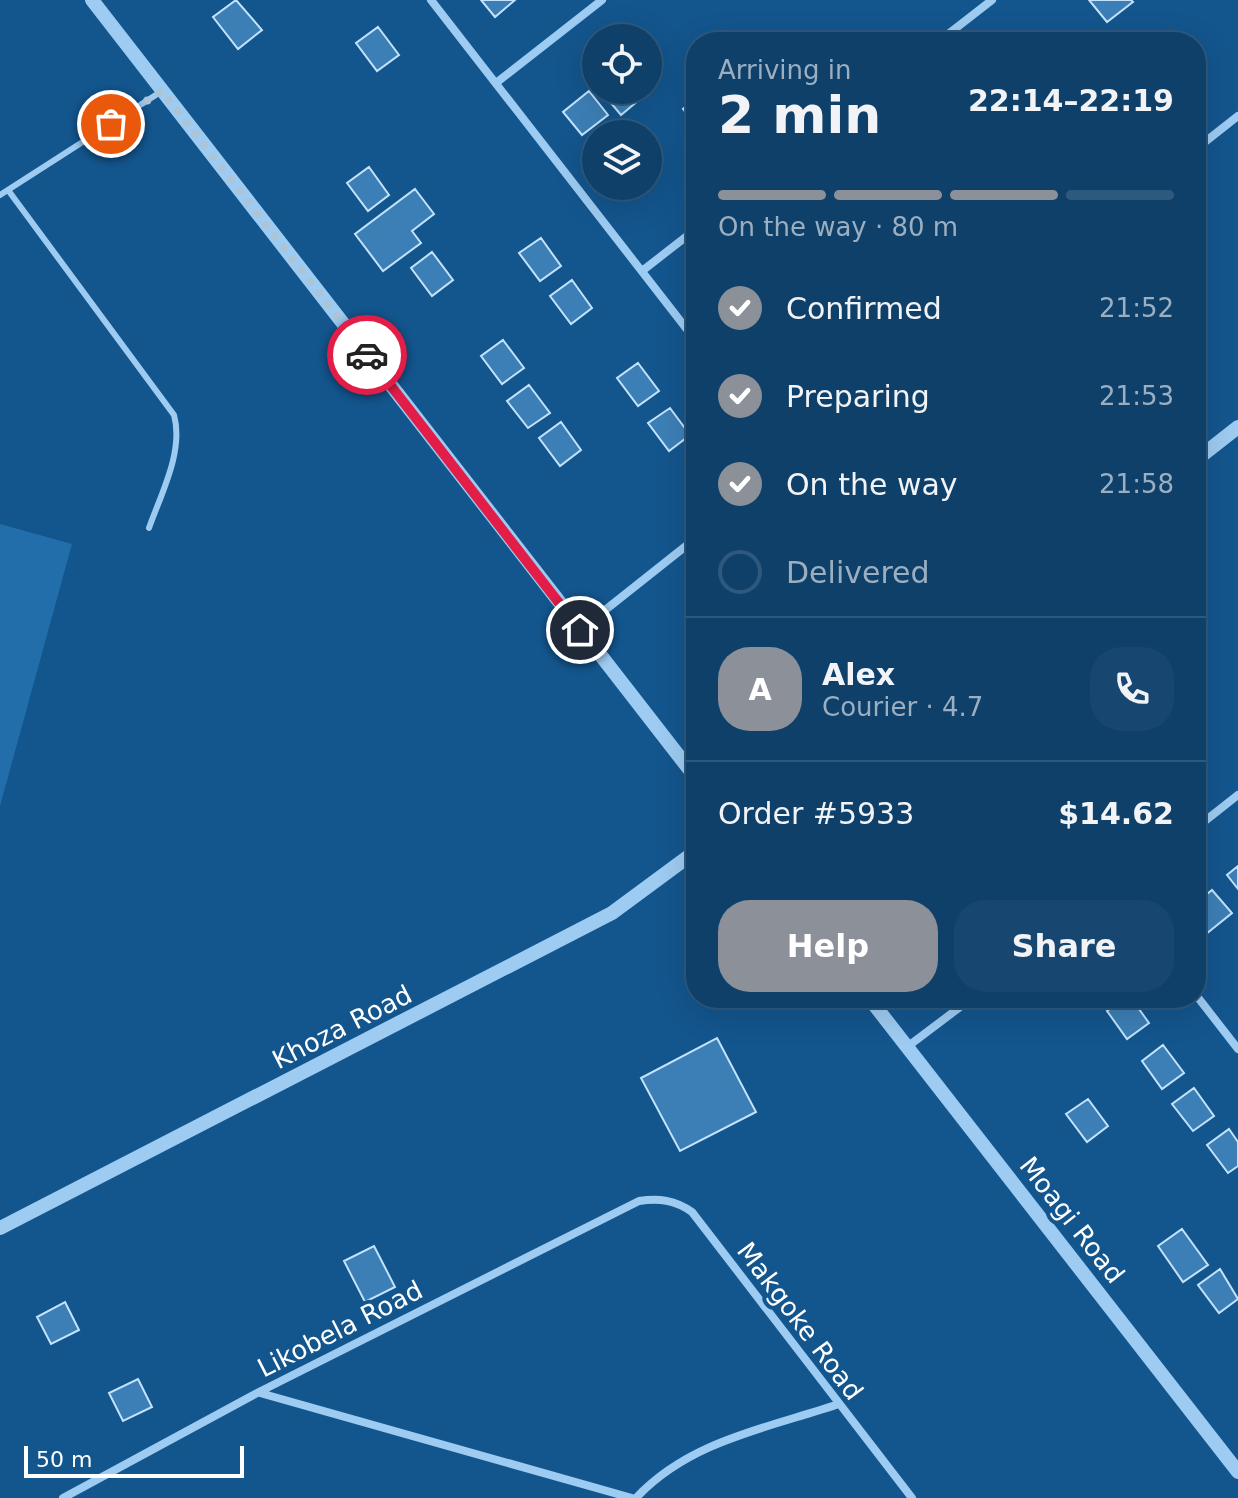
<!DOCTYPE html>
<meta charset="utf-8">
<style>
:root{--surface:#0e406a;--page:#174770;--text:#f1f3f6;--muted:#9bafc1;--line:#2e597e;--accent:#8c9099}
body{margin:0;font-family:"DejaVu Sans",sans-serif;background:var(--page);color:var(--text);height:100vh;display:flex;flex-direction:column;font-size:30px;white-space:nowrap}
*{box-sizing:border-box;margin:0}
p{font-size:26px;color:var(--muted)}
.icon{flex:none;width:44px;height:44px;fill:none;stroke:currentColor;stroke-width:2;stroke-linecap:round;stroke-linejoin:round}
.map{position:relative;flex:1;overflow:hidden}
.drawer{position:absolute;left:686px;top:32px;width:520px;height:976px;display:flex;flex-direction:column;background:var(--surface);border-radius:32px;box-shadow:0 8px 32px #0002,0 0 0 2px var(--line)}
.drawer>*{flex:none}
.controls{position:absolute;left:582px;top:24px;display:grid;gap:16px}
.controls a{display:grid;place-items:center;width:80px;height:80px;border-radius:50%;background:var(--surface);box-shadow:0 8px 32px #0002,0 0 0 2px var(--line);font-size:40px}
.scale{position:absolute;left:24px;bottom:20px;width:220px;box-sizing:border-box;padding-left:8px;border:4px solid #fff;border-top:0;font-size:22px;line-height:28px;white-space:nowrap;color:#fff;-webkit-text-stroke:6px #13558d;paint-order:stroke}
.pin{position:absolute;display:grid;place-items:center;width:68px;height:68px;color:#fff;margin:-34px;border:4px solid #fff;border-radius:50%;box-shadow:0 2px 8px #0007}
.courier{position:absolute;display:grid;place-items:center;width:80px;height:80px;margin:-40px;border:6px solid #e11d48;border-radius:50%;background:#fff;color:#222;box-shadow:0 2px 10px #0007}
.overview em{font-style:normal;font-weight:800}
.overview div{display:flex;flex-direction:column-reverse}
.overview{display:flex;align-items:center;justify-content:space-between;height:136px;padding:0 32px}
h1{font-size:52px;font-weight:800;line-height:60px}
.bar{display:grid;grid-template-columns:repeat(4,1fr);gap:12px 8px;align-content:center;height:96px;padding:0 32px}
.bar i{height:10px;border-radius:6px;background:var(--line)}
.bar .current{background:var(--accent)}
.bar p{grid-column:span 4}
.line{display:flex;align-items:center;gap:20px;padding:0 32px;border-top:2px solid var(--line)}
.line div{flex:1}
.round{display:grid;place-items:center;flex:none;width:84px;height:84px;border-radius:32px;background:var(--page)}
ol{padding:0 32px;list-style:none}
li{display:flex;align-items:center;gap:24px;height:88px}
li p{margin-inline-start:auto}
li .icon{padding:8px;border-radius:50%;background:var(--accent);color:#fff;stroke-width:4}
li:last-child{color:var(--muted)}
li i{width:44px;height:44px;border:4px solid var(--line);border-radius:50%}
.button{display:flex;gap:16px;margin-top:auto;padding:16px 32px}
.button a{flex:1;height:92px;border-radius:32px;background:var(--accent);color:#fff;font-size:32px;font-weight:800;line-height:92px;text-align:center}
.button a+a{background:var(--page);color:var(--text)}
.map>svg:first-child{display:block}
.green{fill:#226eaa}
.building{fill:#3c7fb6;stroke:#c3e3fc;stroke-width:2}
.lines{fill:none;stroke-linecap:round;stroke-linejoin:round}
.service{stroke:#9dcbf1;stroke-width:6}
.minor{stroke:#9dcbf1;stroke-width:8}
.tertiary{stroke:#9dcbf1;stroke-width:14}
.done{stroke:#acc4d7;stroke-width:8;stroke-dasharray:0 14.4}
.route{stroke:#e11d48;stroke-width:10}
.labels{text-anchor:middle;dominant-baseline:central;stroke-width:8;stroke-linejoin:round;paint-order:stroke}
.street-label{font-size:26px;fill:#fff;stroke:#13558d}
</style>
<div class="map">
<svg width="1238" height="1498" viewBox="0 0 1238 1498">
<rect width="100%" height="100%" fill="#13558d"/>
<path class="green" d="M0 524 72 544 0 806Z"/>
<path class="building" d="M236 0 262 30 238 49 213 17Z
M481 0H515L495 17Z
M1089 0H1131L1133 2 1107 22Z
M378 27 399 55 377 71 356 43Z
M596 56V85L582 68Z
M648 84 652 89 621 115 600 90H648Z
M589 91 608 115 582 135 563 112Z
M696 98V126L683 109Z
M369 167 389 195 368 211 347 183Z
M415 189 434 214 412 231 421 243 383 271 355 234Z
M541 238 561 266 540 281 519 253Z
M432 252 453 280 432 296 411 268Z
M572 280 592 308 571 324 550 296Z
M503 340 524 368 502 384 481 356Z
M638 363 659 391 638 406 617 378Z
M529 385 550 413 528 428 507 401Z
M670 408 690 435 669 451 648 423Z
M561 422 581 450 560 466 539 438Z
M1238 866V889L1227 875Z
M1212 890 1232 913 1206 934 1196 921V903Z
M1125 998H1131L1149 1023 1127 1039 1107 1011Z
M717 1038 756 1112 680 1151 641 1078Z
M1163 1045 1184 1073 1162 1089 1142 1061Z
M1194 1088 1214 1116 1193 1131 1172 1104Z
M1088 1099 1108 1126 1087 1142 1066 1114Z
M1229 1129 1238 1142V1166L1228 1173 1207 1145Z
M1182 1229 1208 1265 1183 1282 1158 1246Z
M374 1246 395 1287 365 1302 344 1261Z
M1220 1269 1238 1299 1219 1313 1198 1285Z
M65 1302 79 1330 51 1344 37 1317Z
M138 1379 152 1407 123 1421 109 1393Z"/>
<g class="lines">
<path class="service" d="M8 190 174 415C184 451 161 494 149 528
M0 195 162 91"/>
<path class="minor" d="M431 0 696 341
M938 42 992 0
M496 83 602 0
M1196 149 1238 116
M642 271 696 229
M580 630 696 538
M1196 828 1238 795
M1196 995 1238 1049
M907 1047 972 998
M260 1393 632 1498
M63 1498 259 1392 639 1201C659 1198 675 1200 692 1212L912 1498
M636 1498C689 1441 767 1428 839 1404"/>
<path class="tertiary" d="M92 0 696 778
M1196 460 1238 427
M869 998 1238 1472
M0 1228 612 913 696 851"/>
</g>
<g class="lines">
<path class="done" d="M111 124 162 91 367 355"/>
<path class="route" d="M367 355 580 630"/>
</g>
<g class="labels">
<g class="street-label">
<text transform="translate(342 1027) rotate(-27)">Khoza Road</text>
<text transform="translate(1072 1220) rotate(52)">Moagi Road</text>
<text transform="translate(800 1321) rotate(53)">Makgoke Road</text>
<text transform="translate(340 1329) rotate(-27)">Likobela Road</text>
</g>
</g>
</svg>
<div class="controls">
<a><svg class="icon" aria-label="locate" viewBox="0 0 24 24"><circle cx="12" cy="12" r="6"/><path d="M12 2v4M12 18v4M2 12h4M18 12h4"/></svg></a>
<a><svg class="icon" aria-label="layers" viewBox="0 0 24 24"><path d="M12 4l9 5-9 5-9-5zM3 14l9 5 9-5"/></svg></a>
</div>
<div class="scale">50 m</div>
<div class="pin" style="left:111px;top:124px;background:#ea580c"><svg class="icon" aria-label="bag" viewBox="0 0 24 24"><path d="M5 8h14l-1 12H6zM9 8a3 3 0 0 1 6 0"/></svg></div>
<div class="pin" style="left:580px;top:630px;background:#1f2937"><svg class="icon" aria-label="home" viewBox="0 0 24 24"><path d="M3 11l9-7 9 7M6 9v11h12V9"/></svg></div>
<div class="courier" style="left:367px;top:355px"><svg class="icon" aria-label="car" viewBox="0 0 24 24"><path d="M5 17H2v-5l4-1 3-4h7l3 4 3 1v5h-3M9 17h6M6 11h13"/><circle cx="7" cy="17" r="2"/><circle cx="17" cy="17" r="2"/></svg></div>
<section class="drawer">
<div class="overview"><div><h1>2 min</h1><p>Arriving in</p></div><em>22:14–22:19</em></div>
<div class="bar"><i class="current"></i><i class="current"></i><i class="current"></i><i></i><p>On the way · 80 m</p></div>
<ol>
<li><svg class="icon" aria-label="check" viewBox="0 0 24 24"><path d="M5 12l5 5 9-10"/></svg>Confirmed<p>21:52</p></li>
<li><svg class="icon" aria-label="check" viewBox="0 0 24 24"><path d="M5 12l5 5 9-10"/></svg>Preparing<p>21:53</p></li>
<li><svg class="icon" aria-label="check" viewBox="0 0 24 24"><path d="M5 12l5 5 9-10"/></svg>On the way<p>21:58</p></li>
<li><i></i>Delivered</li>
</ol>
<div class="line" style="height:144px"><b class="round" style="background:var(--accent);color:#fff">A</b><div><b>Alex</b><p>Courier · 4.7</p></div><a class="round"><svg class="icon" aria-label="phone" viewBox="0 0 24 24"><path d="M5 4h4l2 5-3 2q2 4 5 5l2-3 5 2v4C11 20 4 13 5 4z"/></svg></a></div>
<div class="line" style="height:104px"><div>Order #5933</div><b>$14.62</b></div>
<div class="button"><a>Help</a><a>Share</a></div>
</section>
</div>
